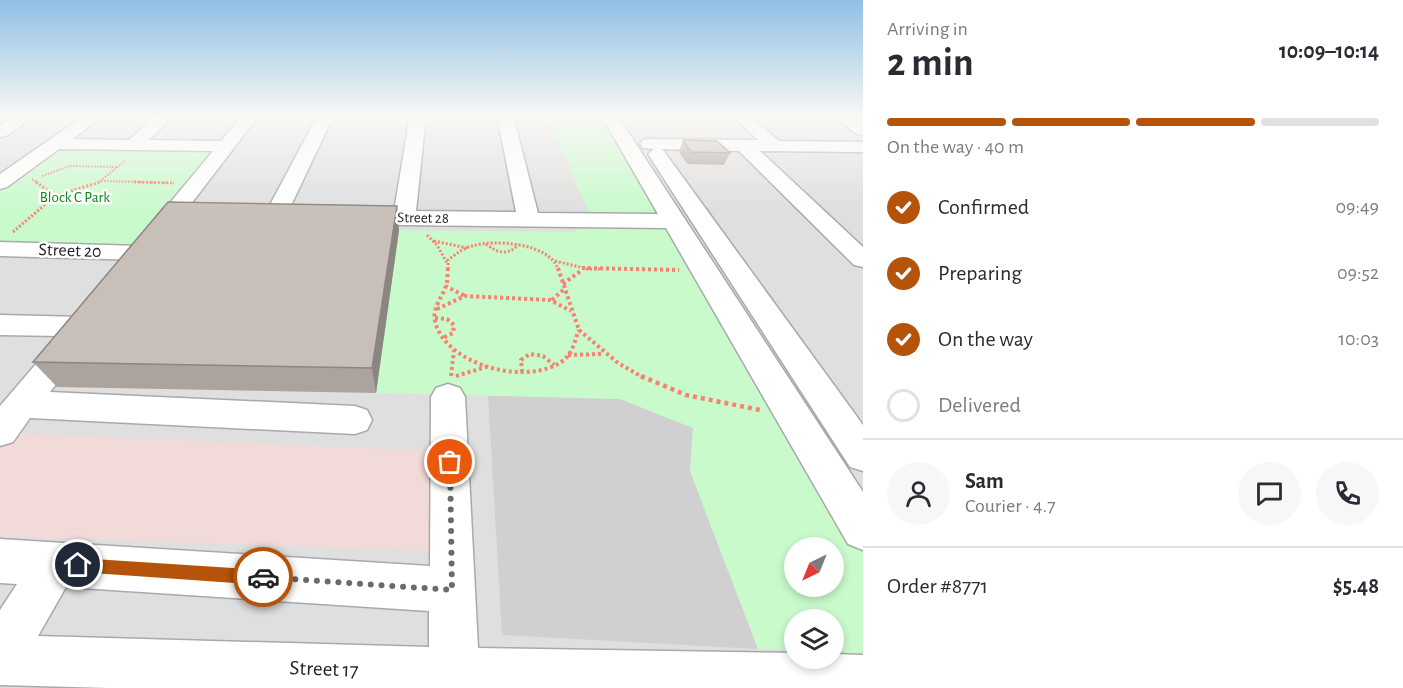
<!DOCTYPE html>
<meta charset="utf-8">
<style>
:root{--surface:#fff;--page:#f7f7f7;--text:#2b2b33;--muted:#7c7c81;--line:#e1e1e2;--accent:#b45309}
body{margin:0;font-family:"Alegreya Sans",sans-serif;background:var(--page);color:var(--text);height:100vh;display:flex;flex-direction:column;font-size:22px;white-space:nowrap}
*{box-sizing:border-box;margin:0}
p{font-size:20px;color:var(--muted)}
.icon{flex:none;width:33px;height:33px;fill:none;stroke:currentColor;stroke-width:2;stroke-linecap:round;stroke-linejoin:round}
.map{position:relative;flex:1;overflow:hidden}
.details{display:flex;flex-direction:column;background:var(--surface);width:540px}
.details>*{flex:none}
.needle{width:39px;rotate:223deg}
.fabs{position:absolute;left:784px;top:537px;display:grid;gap:12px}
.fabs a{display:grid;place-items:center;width:60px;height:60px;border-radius:50%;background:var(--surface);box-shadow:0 3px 9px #0003;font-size:30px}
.pin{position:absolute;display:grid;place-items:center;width:51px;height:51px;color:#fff;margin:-26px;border:3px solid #fff;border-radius:50%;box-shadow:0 2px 6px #0007}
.courier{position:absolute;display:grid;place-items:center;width:60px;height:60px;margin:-30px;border:4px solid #b45309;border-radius:50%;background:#fff;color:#222;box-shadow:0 2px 8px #0007}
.summary em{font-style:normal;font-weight:700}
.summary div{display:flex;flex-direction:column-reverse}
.summary{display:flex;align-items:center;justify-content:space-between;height:102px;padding:0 24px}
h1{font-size:39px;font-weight:700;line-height:45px}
.bar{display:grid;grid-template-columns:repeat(4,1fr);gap:9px 6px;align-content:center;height:72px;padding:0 24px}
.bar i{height:8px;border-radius:4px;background:var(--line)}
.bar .on{background:var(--accent)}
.bar p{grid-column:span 4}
.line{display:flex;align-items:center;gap:15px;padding:0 24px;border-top:2px solid var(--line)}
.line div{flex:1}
.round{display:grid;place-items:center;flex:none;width:63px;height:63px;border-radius:32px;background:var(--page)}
ol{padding:0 24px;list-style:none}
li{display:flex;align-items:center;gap:18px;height:66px}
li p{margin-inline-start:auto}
li .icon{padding:6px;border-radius:50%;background:var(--accent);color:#fff;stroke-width:4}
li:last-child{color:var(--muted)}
li i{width:33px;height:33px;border:3px solid var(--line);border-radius:50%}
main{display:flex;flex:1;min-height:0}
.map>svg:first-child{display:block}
.residential{fill:#e0dfdf;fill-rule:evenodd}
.commercial{fill:#f2dad9}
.religious{fill:#d0d0d0}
.park{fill:#c8facc;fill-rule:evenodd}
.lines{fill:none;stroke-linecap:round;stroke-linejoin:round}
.minor-casing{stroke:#a9a9a9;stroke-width:3}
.path-far3{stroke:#fa8072;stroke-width:2;stroke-dasharray:1.5 1.5;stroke-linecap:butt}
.path-far2{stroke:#fa8072;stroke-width:3;stroke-dasharray:2 2;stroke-linecap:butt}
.path-far1{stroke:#fa8072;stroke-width:4;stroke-dasharray:3 3;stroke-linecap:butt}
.path{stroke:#fa8072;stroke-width:4.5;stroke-dasharray:4 4;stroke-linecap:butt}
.minor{fill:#fff;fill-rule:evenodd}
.wall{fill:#aba49e}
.shaded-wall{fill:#8b8681}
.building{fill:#c7bfb8;stroke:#8b8681;stroke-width:1.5}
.route{fill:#b45309}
.done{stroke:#6b6a68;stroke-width:6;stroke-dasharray:0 10.8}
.labels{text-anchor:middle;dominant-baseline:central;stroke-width:5;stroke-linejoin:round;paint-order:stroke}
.far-park-label{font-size:15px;fill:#0c8416;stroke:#fff}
.far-street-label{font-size:15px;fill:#222;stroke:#fff}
.street-label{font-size:18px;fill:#222;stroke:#fff}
.near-street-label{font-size:21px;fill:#222;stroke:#fff}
</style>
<main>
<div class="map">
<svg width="863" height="688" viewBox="0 0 863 688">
<rect width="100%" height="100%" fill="#f2efe9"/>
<path class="residential" d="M0 115H863V688H0ZM795 548H834V586H795ZM795 620H834V658H795Z"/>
<path class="commercial" d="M9 433 430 451V551L0 536V445Z"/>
<path class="religious" d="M488 395 620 399 693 428 690 471 758 649 502 635Z"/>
<path class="park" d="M547 115H603L661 217 589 214Z
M61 147 216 149 131 246 0 245V189L55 149Z
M576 224 668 226 863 549V654L834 652V620H795V650L758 649 690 471 693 428 620 399 376 393 399 230 577 232ZM795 548H834V586H795Z"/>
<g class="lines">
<g class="minor-casing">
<path id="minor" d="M17 115H36L6 136 0 137V125Z
M85 115H103L73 139 129 140 157 115H174L149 140 221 141 243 115H259L165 238 157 240 149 238 145 233 213 151 59 149 7 187 0 189V174Z
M318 115H334L286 216 283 221 275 223 267 221 264 216Z
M410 115H426L416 211 516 212 497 115H513L538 213 658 214 601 115H617L863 492V550L848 544 666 228 404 225 348 222 345 217 348 212 394 211Z
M732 115H749L779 141 863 142V152L760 151 863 247V267L854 265 739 151 661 149 663 150 863 425V471L850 467 648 154 654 149 643 148 640 144 643 140 649 139 758 140Z
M832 115H851L863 123V135L857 134Z
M0 242 141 246 150 248 153 253 150 258 141 260 0 256Z
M0 315 84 317 94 320 98 327 94 334 84 337 87 342 83 350 50 392 355 406 367 410 372 420 367 430 355 434 30 418 13 442 0 446V406L60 336 0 335Z
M448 384 460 388 465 397 478 648 795 653V658H834V654L863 655V688H109L0 685V610L17 584 0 583V539L430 566 431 397 436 388ZM66 587 429 611V647L38 636Z"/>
</g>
<path class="path-far3" d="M42 176 70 166 117 167
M32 179 38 183
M101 181 174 183
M98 183 126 160"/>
<path class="path-far2" d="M36 182 55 196
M134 182 174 183
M13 232 55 196 100 182
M427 235 437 245 447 263
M434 241 467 248
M486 244C497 253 508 256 518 245
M555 261 588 269H602
M448 269V260C456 254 463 248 472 246 495 239 549 243 558 269"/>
<path class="path-far1" d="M448 268C447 274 448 280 446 286 442 297 432 309 435 321 445 366 531 388 565 359 573 352 575 339 579 330
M558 268 579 330
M582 268 679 270
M563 284 582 270
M445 286 465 296
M552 300 564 289
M437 309 465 296 550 300 571 311
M435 318 447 319 454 325 453 333 443 338
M579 330 618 363 644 378
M568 355 602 354
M522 372 521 360 530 354 543 356 554 365
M451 376 454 350
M456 376 486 367"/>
<path class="path" d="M641 376 686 395 760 410"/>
<use href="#minor" class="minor"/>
</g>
<path class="wall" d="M683 140 730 153 724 165 687 164 679 152Z
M399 230 376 393 57 387 33 362Z"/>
<path class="shaded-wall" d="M397 206 399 230 376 393 372 368Z"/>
<path class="building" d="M683 140 717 141 730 153 691 152Z
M168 202 397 206 372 368 33 362Z"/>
<linearGradient id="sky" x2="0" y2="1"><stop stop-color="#8fc0e4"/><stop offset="0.55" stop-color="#f9f8f5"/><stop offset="1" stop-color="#f9f8f5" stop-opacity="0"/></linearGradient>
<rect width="863" height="211" fill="url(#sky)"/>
<path class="route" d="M78 558 263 570 268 572 270 577 268 582 263 585 78 572 73 570 71 565 73 560Z"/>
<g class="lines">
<path class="done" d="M263 577 452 590 450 462"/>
</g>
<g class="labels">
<g class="far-park-label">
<text x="75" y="197">Block C Park</text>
</g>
<g class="far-street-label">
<text transform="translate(423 218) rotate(1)">Street 28</text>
</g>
<g class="street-label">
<text transform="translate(70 251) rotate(2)">Street 20</text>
</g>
<g class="near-street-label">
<text transform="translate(324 669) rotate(2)">Street 17</text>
</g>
</g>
</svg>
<div class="fabs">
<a><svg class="needle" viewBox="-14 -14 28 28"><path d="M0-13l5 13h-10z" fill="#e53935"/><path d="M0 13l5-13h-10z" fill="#7c7c81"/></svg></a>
<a><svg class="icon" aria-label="layers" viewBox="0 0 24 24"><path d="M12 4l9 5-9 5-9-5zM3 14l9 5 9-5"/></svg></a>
</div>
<div class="pin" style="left:450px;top:462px;background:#ea580c"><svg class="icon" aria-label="bag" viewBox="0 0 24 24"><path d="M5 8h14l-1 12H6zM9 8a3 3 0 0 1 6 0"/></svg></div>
<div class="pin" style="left:78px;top:565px;background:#1f2937"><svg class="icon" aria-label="home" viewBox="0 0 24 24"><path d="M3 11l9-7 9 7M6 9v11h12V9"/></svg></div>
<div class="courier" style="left:263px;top:577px"><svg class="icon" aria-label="car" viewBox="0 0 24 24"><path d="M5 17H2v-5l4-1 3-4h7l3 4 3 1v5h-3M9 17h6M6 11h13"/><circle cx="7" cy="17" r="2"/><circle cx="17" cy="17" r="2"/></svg></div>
</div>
<section class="details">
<div class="summary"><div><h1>2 min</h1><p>Arriving in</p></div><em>10:09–10:14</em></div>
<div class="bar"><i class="on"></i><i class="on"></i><i class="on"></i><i></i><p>On the way · 40 m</p></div>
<ol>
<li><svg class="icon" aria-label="check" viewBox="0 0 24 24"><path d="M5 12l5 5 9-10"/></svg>Confirmed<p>09:49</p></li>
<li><svg class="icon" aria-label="check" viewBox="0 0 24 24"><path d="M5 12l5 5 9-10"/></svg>Preparing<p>09:52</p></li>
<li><svg class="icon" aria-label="check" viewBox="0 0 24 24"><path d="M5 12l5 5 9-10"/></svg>On the way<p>10:03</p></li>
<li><i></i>Delivered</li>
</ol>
<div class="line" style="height:108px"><a class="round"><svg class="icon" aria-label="person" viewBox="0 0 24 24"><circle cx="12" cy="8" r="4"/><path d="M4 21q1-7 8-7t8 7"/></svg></a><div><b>Sam</b><p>Courier · 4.7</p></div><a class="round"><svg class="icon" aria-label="chat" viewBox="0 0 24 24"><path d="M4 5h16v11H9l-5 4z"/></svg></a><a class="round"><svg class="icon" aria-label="phone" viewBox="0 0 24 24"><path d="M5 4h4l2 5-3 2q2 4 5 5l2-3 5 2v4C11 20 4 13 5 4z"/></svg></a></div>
<div class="line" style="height:78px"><div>Order #8771</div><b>$5.48</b></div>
</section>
</main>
